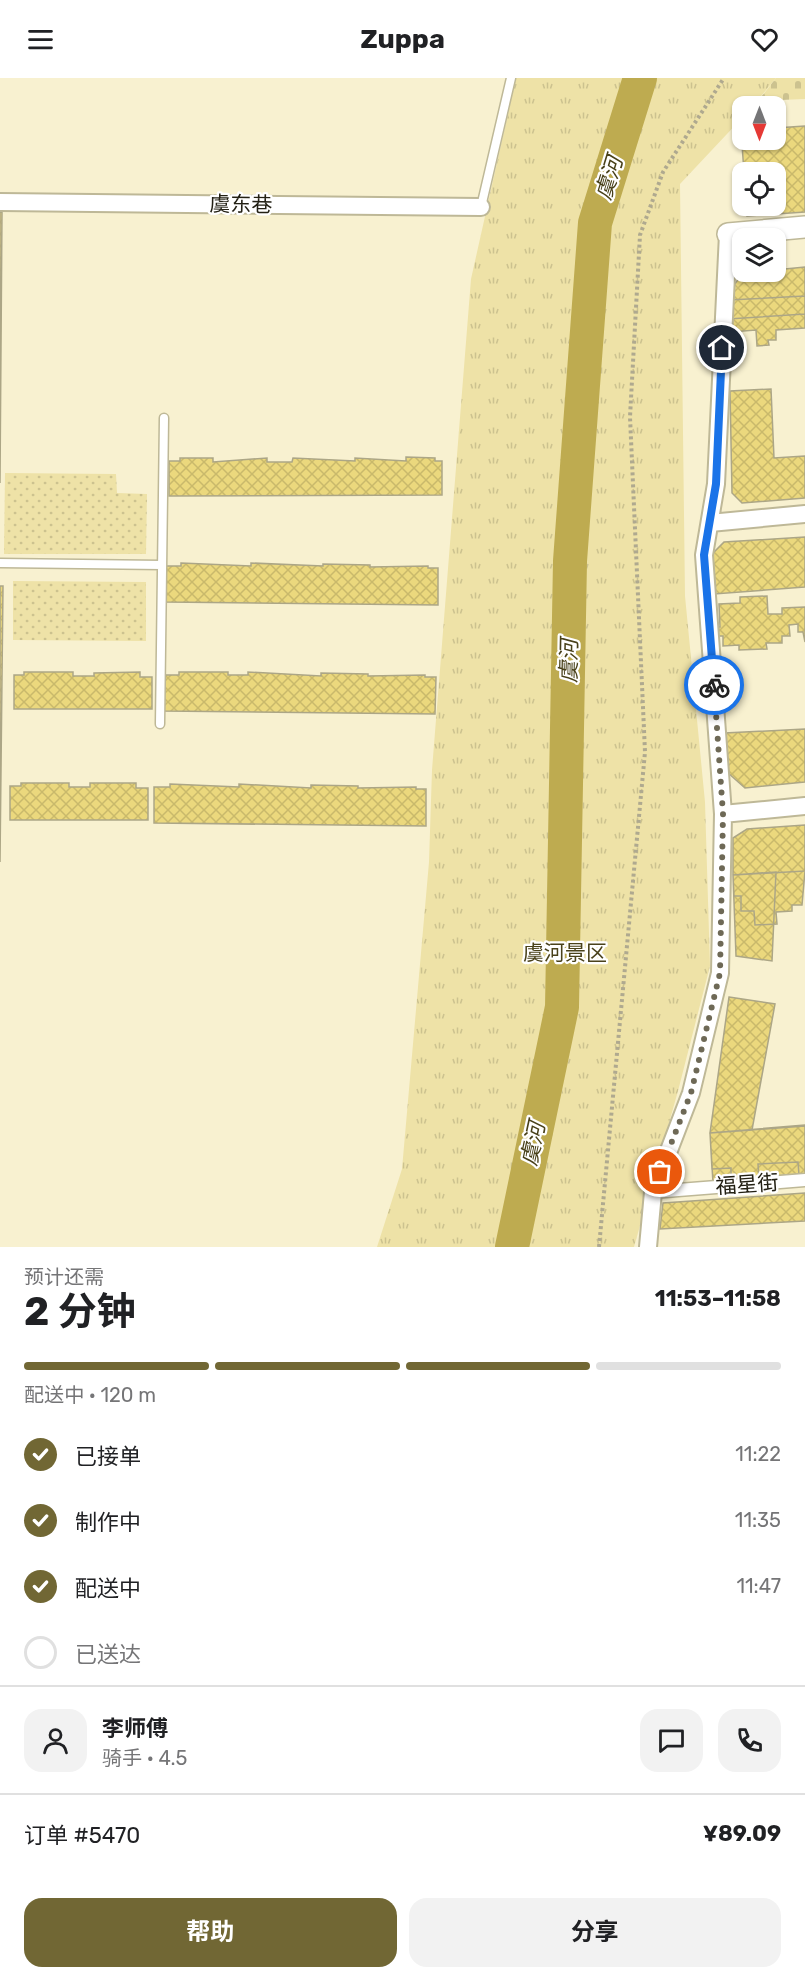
<!DOCTYPE html>
<html lang="zh">
<meta charset="utf-8">
<style>
:root{--surface:#fff;--page:#f2f2f2;--text:#202124;--muted:#757577;--line:#e0e0e0;--accent:#716734}
body{margin:0;font-family:Rubik,"Noto Sans SC",sans-serif;background:var(--page);color:var(--text);height:100vh;display:flex;flex-direction:column;font-size:22px;white-space:nowrap}
*{box-sizing:border-box;margin:0}
p{font-size:20px;color:var(--muted)}
.icon{flex:none;width:33px;height:33px;fill:none;stroke:currentColor;stroke-width:2;stroke-linecap:round;stroke-linejoin:round}
.map{position:relative;height:1169px;overflow:hidden}
.panel{display:flex;flex-direction:column;background:var(--surface);flex:1}
.panel>*{flex:none}
.needle{width:39px;rotate:180deg}
.fabs{position:absolute;left:732px;top:18px;display:grid;gap:12px}
.fabs a{display:grid;place-items:center;width:54px;height:54px;border-radius:12px;background:var(--surface);box-shadow:0 2px 4px #0004;font-size:30px}
.pin{position:absolute;display:grid;place-items:center;width:51px;height:51px;color:#fff;margin:-26px;border:3px solid #fff;border-radius:50%;box-shadow:0 2px 6px #0007}
.courier{position:absolute;display:grid;place-items:center;width:60px;height:60px;margin:-30px;border:4px solid #1a73e8;border-radius:50%;background:#fff;color:#222;box-shadow:0 2px 8px #0007}
.summary em{font-style:normal;font-weight:700}
.summary div{display:flex;flex-direction:column-reverse}
.summary{display:flex;align-items:center;justify-content:space-between;height:102px;padding:0 24px}
h1{font-size:39px;font-weight:700;line-height:45px}
.bar{display:grid;grid-template-columns:repeat(4,1fr);gap:9px 6px;align-content:center;height:72px;padding:0 24px}
.bar i{height:8px;border-radius:4px;background:var(--line)}
.bar .selected{background:var(--accent)}
.bar p{grid-column:span 4}
.line{display:flex;align-items:center;gap:15px;padding:0 24px;border-top:2px solid var(--line)}
.line div{flex:1}
.round{display:grid;place-items:center;flex:none;width:63px;height:63px;border-radius:18px;background:var(--page)}
ol{padding:0 24px;list-style:none}
li{display:flex;align-items:center;gap:18px;height:66px}
li p{margin-inline-start:auto}
li .icon{padding:6px;border-radius:50%;background:var(--accent);color:#fff;stroke-width:4}
li:last-child{color:var(--muted)}
li i{width:33px;height:33px;border:3px solid var(--line);border-radius:50%}
.button{display:flex;gap:12px;margin-top:auto;padding:12px 24px}
.button a{flex:1;height:69px;border-radius:18px;background:var(--accent);color:#fff;font-size:24px;font-weight:700;line-height:69px;text-align:center}
.button a+a{background:var(--page);color:var(--text)}
header{display:flex;justify-content:space-between;align-items:center;height:78px;padding:0 24px;background:var(--surface);font-size:27px;font-weight:700}
.map>svg:first-child{display:block}
.grass{fill:url(#grass-tufts)}
.cemetery{fill:url(#cemetery-stones)}
.garden{fill:url(#garden-dots)}
.lines{fill:none;stroke-linecap:round;stroke-linejoin:round}
.river{stroke:#beab50;stroke-width:34}
.building{fill:url(#building-cross-hatch);stroke:#aca686;stroke-width:1.5}
.service-casing{stroke:#beb897;stroke-width:11}
.pedestrian-casing{stroke:#beb897;stroke-width:15}
.minor-casing{stroke:#beb897;stroke-width:20}
.tertiary-casing{stroke:#beb897;stroke-width:24}
.path{stroke:#afa98f;stroke-width:4;stroke-dasharray:3 3;stroke-linecap:butt}
.service{stroke:#fff;stroke-width:8}
.pedestrian{stroke:#fff;stroke-width:12}
.minor{stroke:#fff;stroke-width:16}
.tertiary{stroke:#fff;stroke-width:21}
.done{stroke:#6e6956;stroke-width:6;stroke-dasharray:0 10.8}
.route{stroke:#1a73e8;stroke-width:8}
.labels{text-anchor:middle;dominant-baseline:central;stroke-width:4.5;stroke-linejoin:round;paint-order:stroke}
.street-label{font-size:21px;fill:#232014;stroke:#fff}
.park-label{font-size:21px;fill:#4a421b;stroke:#fff}
.water-label{font-size:22px;font-style:italic;fill:#484019;stroke:#fff}
</style>
<header><svg class="icon" aria-label="menu" viewBox="0 0 24 24"><path d="M4 6h16M4 12h16M4 18h16"/></svg>Zuppa<svg class="icon" aria-label="heart" viewBox="0 0 24 24"><path d="M12 20l-8-8c-3-5 5-10 8-4 3-6 11-1 8 4z"/></svg></header>
<div class="map">
<svg width="805" height="1169" viewBox="0 0 805 1169">
<defs>
<pattern id="grass-tufts" width="24" height="20" patternUnits="userSpaceOnUse" patternTransform="scale(1.5)"><rect width="24" height="20" fill="#eee2a7"/><path d="M3 7l-1-3M5 7V3M7 7l1-3M15 17l-1-3M17 17v-4M19 17l1-3" fill="none" stroke="#ccc28f"/></pattern>
<pattern id="cemetery-stones" width="16" height="16" patternUnits="userSpaceOnUse" patternTransform="scale(1.5)"><rect width="16" height="16" fill="#eee2a7"/><path d="M2 7V4a2 2 0 0 1 4 0v3zM10 15v-3a2 2 0 0 1 4 0v3z" fill="#ccc28f"/></pattern>
<pattern id="garden-dots" width="8" height="8" patternUnits="userSpaceOnUse" patternTransform="scale(1.5)"><rect width="8" height="8" fill="#eee2a7"/><path d="M2 2h.1M6 6h.1" fill="none" stroke="#ccc28f" stroke-width="1.8" stroke-linecap="round"/></pattern>
<pattern id="building-cross-hatch" width="8" height="8" patternUnits="userSpaceOnUse" patternTransform="scale(1.5)"><rect width="8" height="8" fill="#ebd87d"/><path d="M0 0l8 8M0 8l8-8" fill="none" stroke="#c9b96b"/></pattern>
</defs>
<rect width="100%" height="100%" fill="#f8f1d0"/>
<path class="grass" d="M516 0H776L753 28H742V40L680 106 685 518 705 724 710 888 678 1013 634 1169H377L402 1091 429 784 432 692 471 201Z"/>
<path class="cemetery" d="M776 0H805V21L758 23Z"/>
<path class="garden" d="M5 395 116 396 117 415 147 416 146 476H4Z
M13 503 146 504V563L13 562Z"/>
<g class="lines">
<path class="river" d="M512 1169 562 929 570 483 595 145 640 0"/>
</g>
<path class="building" d="M805 48V134L747 138 746 128H776V94H744L741 53 742 62H776V50Z
M0 134H2L0 405Z
M805 189V236L728 241V215L743 195Z
M805 218V250L776 252V262H768L769 267 757 268 756 252 731 254 729 222Z
M771 311 774 380 805 378V420L742 425 732 415 730 313Z
M406 379 435 380V383H442V417L169 418V383H180V380H213V384L267 380V384H292L293 380 355 383V380L406 383Z
M805 459V509L714 516 711 477 724 464Z
M181 485 251 488V485L323 488V486L370 487V489L428 488V490H438V527L166 524V488H181Z
M0 508H3L0 784Z
M767 518 768 536H782V530L805 529V564L803 554H798V546L789 547 790 558H782V565H766L767 571 739 572V567L723 568V558H715V549H720L719 526 740 525V519Z
M24 594H73V598H94V595L140 594V599H152V631H14V597H24Z
M179 594H228V597H248V594L321 598V595L368 596V598L425 597V599H436L435 636 163 633 164 597H179Z
M805 651V704L745 710 728 695 725 655Z
M21 705H69V709H90V705H136V710H148V742H10V708H21Z
M170 706 239 709V706L311 710V707L358 708V710L416 709V711H426V748L154 745V709H170Z
M805 747V793L733 797V760L747 751Z
M805 793 802 827H792V833L776 834 777 846 755 847 754 833H741V818H734L733 797Z
M776 794 772 883 736 878 733 797Z
M729 919 775 926 752 1052 710 1055Z
M805 1047V1096L799 1097 798 1084 758 1086 759 1100 731 1103V1090L712 1091 710 1055Z
M805 1048V1096L713 1105 710 1055Z
M805 1115V1143L660 1151 663 1125Z"/>
<g class="lines">
<g class="service-casing">
<path id="service" d="M481 129 511 0
M0 485 162 487
M160 646 164 340"/>
</g>
<g class="pedestrian-casing">
<path id="pedestrian" d="M653 1114 805 1102"/>
</g>
<g class="minor-casing">
<path id="minor" d="M0 124 481 129
M710 445 805 436
M723 736 805 728
M648 1169 653 1114 691 1015 720 895 723 736 704 477 716 406 728 156"/>
</g>
<g class="tertiary-casing">
<path id="tertiary" d="M728 156 805 149"/>
</g>
<path class="path" d="M599 1169 645 674 630 339 640 157 663 94 724 0"/>
<use href="#service" class="service"/>
<use href="#pedestrian" class="pedestrian"/>
<use href="#minor" class="minor"/>
<use href="#tertiary" class="tertiary"/>
</g>
<g class="lines">
<path class="done" d="M660 1094 691 1015 720 895 723 736 714 607"/>
<path class="route" d="M714 607 704 477 716 406 722 270"/>
</g>
<g class="labels">
<g class="street-label">
<text transform="translate(241 126) rotate(1)">虞东巷</text>
<text transform="translate(747 1106) rotate(-4)">福星街</text>
</g>
<g class="park-label">
<text x="565" y="874">虞河景区</text>
</g>
<g class="water-label">
<text transform="translate(609 100) rotate(-73)">虞河</text>
<text transform="translate(569 583) rotate(-89)">虞河</text>
<text transform="translate(533 1066) rotate(-78)">虞河</text>
</g>
</g>
</svg>
<div class="fabs">
<a><svg class="needle" viewBox="-14 -14 28 28"><path d="M0-13l5 13h-10z" fill="#e53935"/><path d="M0 13l5-13h-10z" fill="#757577"/></svg></a>
<a><svg class="icon" aria-label="locate" viewBox="0 0 24 24"><circle cx="12" cy="12" r="6"/><path d="M12 2v4M12 18v4M2 12h4M18 12h4"/></svg></a>
<a><svg class="icon" aria-label="layers" viewBox="0 0 24 24"><path d="M12 4l9 5-9 5-9-5zM3 14l9 5 9-5"/></svg></a>
</div>
<div class="pin" style="left:660px;top:1094px;background:#ea580c"><svg class="icon" aria-label="bag" viewBox="0 0 24 24"><path d="M5 8h14l-1 12H6zM9 8a3 3 0 0 1 6 0"/></svg></div>
<div class="pin" style="left:722px;top:270px;background:#1f2937"><svg class="icon" aria-label="home" viewBox="0 0 24 24"><path d="M3 11l9-7 9 7M6 9v11h12V9"/></svg></div>
<div class="courier" style="left:714px;top:607px"><svg class="icon" aria-label="bike" viewBox="0 0 24 24"><circle cx="6" cy="16" r="4"/><circle cx="18" cy="16" r="4"/><path d="M6 16l4-8h5l3 8M10 8l3 8H6M13 5h3"/></svg></div>
</div>
<section class="panel">
<div class="summary"><div><h1>2 分钟</h1><p>预计还需</p></div><em>11:53–11:58</em></div>
<div class="bar"><i class="selected"></i><i class="selected"></i><i class="selected"></i><i></i><p>配送中 · 120 m</p></div>
<ol>
<li><svg class="icon" aria-label="check" viewBox="0 0 24 24"><path d="M5 12l5 5 9-10"/></svg>已接单<p>11:22</p></li>
<li><svg class="icon" aria-label="check" viewBox="0 0 24 24"><path d="M5 12l5 5 9-10"/></svg>制作中<p>11:35</p></li>
<li><svg class="icon" aria-label="check" viewBox="0 0 24 24"><path d="M5 12l5 5 9-10"/></svg>配送中<p>11:47</p></li>
<li><i></i>已送达</li>
</ol>
<div class="line" style="height:108px"><a class="round"><svg class="icon" aria-label="person" viewBox="0 0 24 24"><circle cx="12" cy="8" r="4"/><path d="M4 21q1-7 8-7t8 7"/></svg></a><div><b>李师傅</b><p>骑手 · 4.5</p></div><a class="round"><svg class="icon" aria-label="chat" viewBox="0 0 24 24"><path d="M4 5h16v11H9l-5 4z"/></svg></a><a class="round"><svg class="icon" aria-label="phone" viewBox="0 0 24 24"><path d="M5 4h4l2 5-3 2q2 4 5 5l2-3 5 2v4C11 20 4 13 5 4z"/></svg></a></div>
<div class="line" style="height:78px"><div>订单 #5470</div><b>¥89.09</b></div>
<div class="button"><a>帮助</a><a>分享</a></div>
</section>
